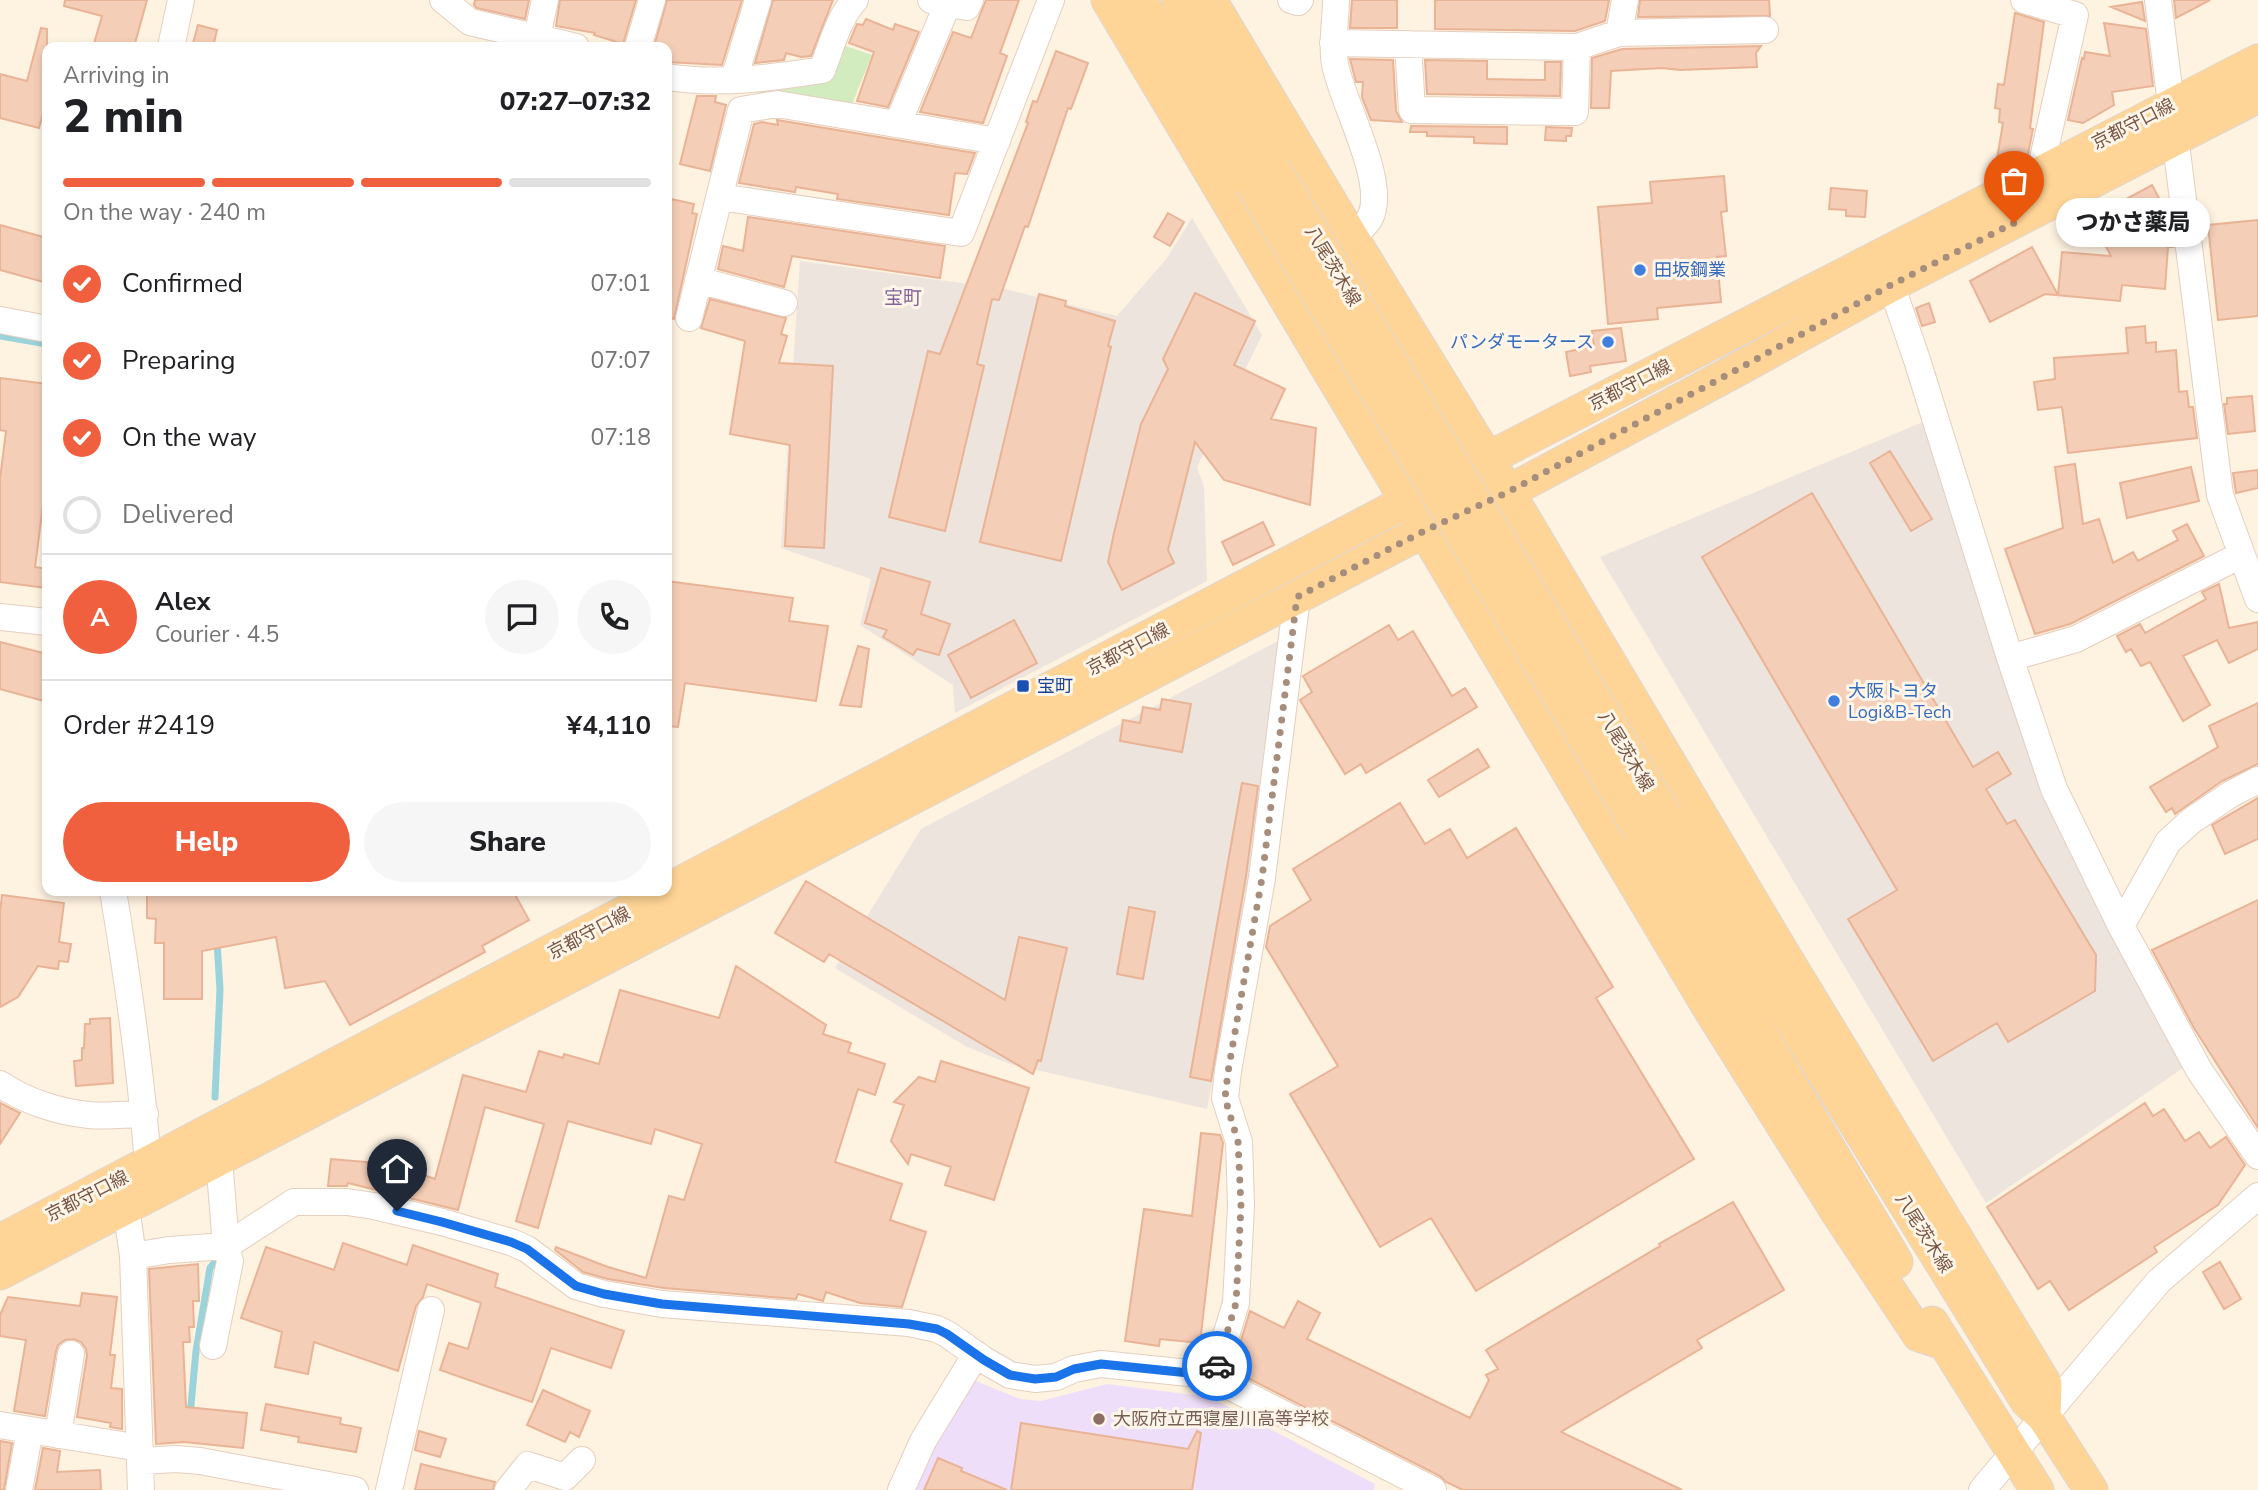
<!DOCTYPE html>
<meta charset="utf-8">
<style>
:root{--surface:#fff;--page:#f6f6f6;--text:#202124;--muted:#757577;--line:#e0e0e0;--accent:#f05f3e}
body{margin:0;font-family:"Nunito Sans","Noto Sans JP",sans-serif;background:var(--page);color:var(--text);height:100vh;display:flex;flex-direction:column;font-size:26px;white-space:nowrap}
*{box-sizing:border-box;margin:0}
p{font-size:23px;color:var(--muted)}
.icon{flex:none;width:38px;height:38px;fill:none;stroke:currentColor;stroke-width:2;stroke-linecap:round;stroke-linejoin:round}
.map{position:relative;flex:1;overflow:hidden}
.side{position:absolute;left:42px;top:42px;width:630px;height:854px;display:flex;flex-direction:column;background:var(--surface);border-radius:14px;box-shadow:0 4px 10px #0003}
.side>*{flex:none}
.pin{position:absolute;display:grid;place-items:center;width:60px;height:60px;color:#fff;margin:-72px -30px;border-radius:50% 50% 50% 0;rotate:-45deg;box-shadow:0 0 7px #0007}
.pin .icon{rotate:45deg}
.courier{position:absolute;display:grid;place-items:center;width:70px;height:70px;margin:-35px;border:5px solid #1a73e8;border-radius:50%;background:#fff;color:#222;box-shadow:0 2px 9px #0007}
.bubble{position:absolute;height:49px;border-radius:24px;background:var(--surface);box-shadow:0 4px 10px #0003;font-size:23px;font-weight:800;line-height:49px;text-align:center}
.head em{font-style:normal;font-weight:800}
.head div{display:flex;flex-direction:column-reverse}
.head{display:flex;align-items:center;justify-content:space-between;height:119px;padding:0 21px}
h1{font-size:46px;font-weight:800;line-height:52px}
.bar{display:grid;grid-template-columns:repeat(4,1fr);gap:10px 7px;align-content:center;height:84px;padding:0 21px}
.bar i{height:9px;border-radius:5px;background:var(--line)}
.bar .selected{background:var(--accent)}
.bar p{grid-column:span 4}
.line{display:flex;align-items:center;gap:18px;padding:0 21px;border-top:2px solid var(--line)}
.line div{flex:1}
.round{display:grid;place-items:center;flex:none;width:74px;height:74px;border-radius:37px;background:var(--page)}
ol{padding:0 21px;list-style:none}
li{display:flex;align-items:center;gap:21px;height:77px}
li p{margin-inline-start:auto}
li .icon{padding:7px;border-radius:50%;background:var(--accent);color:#fff;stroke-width:4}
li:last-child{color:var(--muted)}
li i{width:38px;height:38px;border:4px solid var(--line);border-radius:50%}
.action{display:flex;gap:14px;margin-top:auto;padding:14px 21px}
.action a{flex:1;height:80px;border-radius:42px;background:var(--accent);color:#fff;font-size:28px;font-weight:800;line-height:80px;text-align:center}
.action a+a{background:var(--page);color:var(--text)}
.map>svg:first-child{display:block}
.industrial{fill:#ece4dd}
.education{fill:#efdefa}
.green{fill:#d3ecbf}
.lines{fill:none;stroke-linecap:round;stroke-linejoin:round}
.stream{stroke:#9ad3db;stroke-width:7}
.building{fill:#f5ceb7;stroke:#e9b396;stroke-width:2}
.minor-casing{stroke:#e5cfbf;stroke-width:28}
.major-casing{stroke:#ded6d3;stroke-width:35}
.minor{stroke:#fff;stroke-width:26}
.major{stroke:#ffd597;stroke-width:33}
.major-bridge-casing{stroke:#ded6d3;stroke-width:35;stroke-linecap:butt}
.major-bridge{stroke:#ffd597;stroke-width:33}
.done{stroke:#a68d7c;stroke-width:7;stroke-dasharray:0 12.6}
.route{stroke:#1a73e8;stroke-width:9}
.shop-dot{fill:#3f7fe0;stroke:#fff6e9;stroke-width:2.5}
.transit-dot{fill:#1a4fb4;stroke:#fff6e9;stroke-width:2.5}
.education-dot{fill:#8d6e63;stroke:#fff6e9;stroke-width:2.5}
.labels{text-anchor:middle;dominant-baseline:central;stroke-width:6;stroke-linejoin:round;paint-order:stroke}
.street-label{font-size:18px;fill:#775646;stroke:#fff6e9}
.shop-label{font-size:18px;fill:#366cbe;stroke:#fff6e9;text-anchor:start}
.transit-label{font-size:18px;fill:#164399;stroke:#fff6e9;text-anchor:start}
.education-label{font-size:18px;fill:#785e54;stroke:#fff6e9;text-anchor:start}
.neighbourhood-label{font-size:19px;fill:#85619b;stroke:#fff6e9}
</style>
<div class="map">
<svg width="2258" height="1490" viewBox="0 0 2258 1490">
<rect width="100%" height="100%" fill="#fef2e1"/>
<path class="industrial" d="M1192 218 1262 335 1197 467 1204 487 1207 581 955 713 953 685 860 625 871 579 781 548 800 261 1005 289 1117 316 1167 258Z
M1923 422 2046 802 2183 1068 1986 1203 1600 557Z
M1280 640 1250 884 1207 1109 1010 1064 967 1047 835 968 921 829Z"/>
<path class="education" d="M971 1379 1020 1399 1041 1401 1107 1384 1209 1397 1375 1484 1374 1490H913L937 1437Z"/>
<path class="green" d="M840 44 872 55 850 109 754 101 761 88Z"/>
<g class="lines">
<path class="stream" d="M0 336 47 344
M215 1097 220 990 217 941
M190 1416 196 1351 210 1268 215 1262"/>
</g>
<path class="building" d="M65 0H147L134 47H93L102 16 64 6Z
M475 0H529L525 19 477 8 474 5Z
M560 0H636L623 44 594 35 595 33 556 26Z
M667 0H742L722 65 667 62V47H654Z
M773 0H833L811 56 801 57 786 53 784 60 755 63Z
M986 0H1019L1000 53 1007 56 983 123 920 112 953 32 971 38Z
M1352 0H1397V28H1350Z
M1435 0H1609L1605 21 1575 31 1435 29Z
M1640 0H1769L1770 16 1638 17Z
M2174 0H2210L2176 18Z
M2142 2 2145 21 2111 7Z
M2015 13 2044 22 2030 128 2033 129 2028 154 1995 171 2003 123 1999 122 2000 109 1995 108 1998 84 2004 85Z
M866 19 893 30 895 24 919 32 888 107 857 101 874 52 849 43 857 24 863 25Z
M2104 23 2146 29 2153 86 2112 92 2114 105 2083 123 2068 120 2082 58 2084 59 2085 52 2110 56Z
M198 25 217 30 213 47H192Z
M41 28 47 29V99L39 128 0 118V74L27 81Z
M1761 46 1756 53 1757 67 1680 70 1662 68 1611 71 1609 108H1591L1592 58 1622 49Z
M1056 51 1088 63 1071 109 1068 108 1028 227 1025 226 999 300 992 299 977 364 984 366 945 531 889 517 928 351 940 354 1028 123 1026 122 1033 101 1037 102Z
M1350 59 1393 60 1396 111 1402 122 1371 120 1362 97 1363 82H1356Z
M1425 60 1487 61V79L1545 80V62H1561L1560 96 1427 94Z
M697 96H716L715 102 726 105 710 171 680 164Z
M777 120 975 153 967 174 955 173 949 215 837 199 838 194 796 187 795 192 739 183 754 124 762 122 778 125Z
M1411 126 1507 127V144L1474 143V137L1427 136V132H1410Z
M1546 127 1572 128 1571 136H1566V141L1545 140Z
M1724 176 1727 211 1721 212 1726 256 1717 257 1721 302 1657 308 1658 319 1608 324 1598 207 1652 203 1650 182Z
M2152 185 2169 217 2167 219 2171 228 2173 247H2168L2165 289 2122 285 2120 301 2045 294 1990 322 1970 281 2032 247 2058 295 2062 252 2111 256 2091 218Z
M1831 188 1867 191 1865 217 1846 216V210L1829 209Z
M671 199 694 204 692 213 697 214 674 319 667 317V216Z
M1168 213 1184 222 1170 246 1154 237Z
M748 217 945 246 940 278 792 256 784 287 718 269 723 246 743 251Z
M2258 220V316L2218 320 2208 225Z
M0 225 47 238V283L0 270Z
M1195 293 1255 321 1234 365 1285 389 1271 419 1316 428 1310 505 1224 480 1195 442 1168 550 1174 563 1122 590 1108 562 1114 533 1141 424 1168 369 1163 359Z
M1039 294 1066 301 1065 306 1115 321 1108 346 1111 347 1061 561 980 542Z
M710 299 786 318 781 334 787 336 779 363 833 366 824 548 785 546 790 445 730 434 745 341 701 328Z
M1929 303 1935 322 1922 326 1916 308Z
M2145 326 2146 343 2156 342V352L2176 350 2179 392 2187 391 2189 407H2193L2197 438 2068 453 2062 407 2038 410 2034 382 2055 379 2054 358 2128 353 2126 328Z
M1621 328 1626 361 1590 366 1591 372 1570 376 1566 352 1594 346 1592 331Z
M0 378 47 384V474L35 567 47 569V588L0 582V479L6 431 0 430Z
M2252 396 2255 431 2228 434 2224 404H2227V398Z
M1890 451 1932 519 1911 531 1870 463Z
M2075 464 2083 524 2099 519 2113 563 2133 552 2138 561 2178 540 2173 531 2187 524 2204 556 2070 624 2035 634 2005 549 2063 528 2055 467Z
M2191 467 2199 501 2127 518 2120 483Z
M2258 470V488L2236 493 2233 473Z
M1812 493 1973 767 1998 752 2011 774 1986 789 2007 824 2015 820 2096 955 2095 991 2008 1042 1997 1023 1933 1061 1848 919 1897 890 1702 557Z
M1263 522 1274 545 1233 565 1222 542Z
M881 568 930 582 921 614 950 624 939 655 917 649 913 655 883 637 887 630 865 623Z
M667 581 793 598 789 621 828 626 816 701 685 683 678 727 667 726Z
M2219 584 2229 628 2258 622V649L2229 663 2217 640 2183 656 2210 705 2183 721 2150 662 2141 666 2131 649 2126 652 2117 636 2140 624 2145 633 2206 599 2202 592Z
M1014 620 1037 663 971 698 948 655Z
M1389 625 1398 640 1413 631 1452 696 1465 688 1477 707 1366 773 1361 764 1345 774 1300 700 1312 692 1303 676Z
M0 642 47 654V702L0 689Z
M858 646 869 649 861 707 840 705Z
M1162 699 1191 704 1182 752 1120 741 1123 720 1140 723 1143 707 1160 710Z
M2258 703V764L2222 781 2175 814 2172 808 2166 812 2150 787 2218 747 2209 726Z
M1478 749 1489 767 1439 797 1428 780Z
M1242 783 1258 786 1246 876 1211 1081 1190 1077Z
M2258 798V839L2225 854 2212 825Z
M1400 803 1425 844 1450 829 1467 858 1516 828 1613 987 1596 998 1694 1159 1476 1291 1431 1218 1380 1247 1290 1094 1338 1066 1266 947 1270 926 1311 900 1293 869Z
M806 881 1005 1000 1019 937 1067 948 1041 1061 1038 1060 1033 1074 829 954 824 962 775 933Z
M147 891H513L529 920 482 946 485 952 350 1025 325 981 285 988 276 937 202 951V999H164V943H155L156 919 147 918Z
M2 895 64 903 59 942 71 944 68 962 59 961 58 969 38 966 18 997 0 1007V912Z
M2258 900V1128L2194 1028 2152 950Z
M1129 907 1155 912 1143 979 1117 974Z
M736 966 826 1025 823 1034 851 1043 848 1052 885 1064 875 1095 858 1089 835 1162 902 1184 890 1220 926 1232 902 1307 860 1303 826 1292 823 1301 798 1294 796 1299 664 1288 608 1279 583 1272 555 1250 556 1247 608 1267 646 1278 669 1196 684 1200 702 1144 655 1129 651 1144 568 1121 538 1228 516 1221 544 1124 485 1107 458 1210 348 1183 347 1186H328L331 1159 401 1165V1167L435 1179 463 1075 526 1092 539 1051 563 1058 564 1054 599 1064 620 990 719 1018Z
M110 1018 113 1083 76 1086 74 1061 82 1060V1048H84L85 1024H90V1019Z
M941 1061 1029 1088 994 1200 945 1185 951 1167 911 1154 908 1164 891 1141 904 1105 894 1102 919 1077 935 1082Z
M0 1103 20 1113 0 1144Z
M2145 1103 2153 1116 2164 1109 2185 1141 2199 1132 2210 1148 2226 1137 2245 1165 2218 1205 2154 1247 2157 1252 2069 1310 2050 1281 2038 1289 1987 1207Z
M1201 1133 1220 1135 1223 1143 1200 1343 1160 1339 1159 1346 1125 1341 1144 1209 1192 1216Z
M1733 1202 1784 1290 1697 1340 1702 1348 1561 1432 1682 1490H1463L1446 1482 1440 1476 1232 1370 1250 1311 1284 1328 1298 1301 1320 1313 1307 1339 1470 1418 1489 1380 1486 1375 1498 1369 1486 1350 1660 1246 1659 1244Z
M343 1243 407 1265 413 1245 498 1274 495 1287 624 1331 611 1368 551 1348 532 1402 440 1370 449 1343 468 1349 481 1303 427 1284 423 1297 416 1306 398 1371 314 1342 308 1374 275 1367 282 1332 241 1318 266 1247 334 1270Z
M2220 1262 2241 1299 2224 1309 2203 1272Z
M198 1264 199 1301H193L194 1327H189L190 1342H183L186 1407 247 1413 243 1448 184 1442 156 1444 149 1269Z
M82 1293 117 1297 110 1355H115L111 1388 122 1389V1429L110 1427 111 1423 77 1417 87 1356 86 1349 81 1342 74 1339 65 1340 58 1345 56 1351 45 1416 14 1411 26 1340 0 1336V1315L8 1297 80 1306Z
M543 1390 590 1411 579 1437 570 1432 565 1442 527 1425Z
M266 1404 341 1418 340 1424 361 1428 356 1452 298 1442 299 1437 261 1430Z
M1021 1423 1188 1449 1197 1431 1201 1433 1192 1490H1011Z
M419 1431 446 1439 440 1457 415 1450Z
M0 1441 12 1443 4 1490H0Z
M43 1448 60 1451 57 1472 100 1470 101 1490H35Z
M938 1458 962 1468 961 1471 1007 1490H924Z
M421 1464 495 1482 493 1490H415Z"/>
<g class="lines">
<g class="minor-casing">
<path id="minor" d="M443 0 470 22 576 47
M931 0 967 7 970 0
M1291 0 1298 2 1300 0
M1336 0C1336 21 1331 43 1335 64 1342 103 1388 182 1370 218 1366 225 1357 232 1352 238
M2024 0 2075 15 2040 172
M2158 0 2220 495 2258 599
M1619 33 1765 30
M537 37 545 0
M1333 43 1577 47 1619 33 1625 0
M1408 44 1412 110 1575 112 1577 47
M171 47 181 0
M638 47 652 0
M667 77C718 85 771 78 822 70 831 48 838 18 855 0
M734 79 758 0
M898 123 948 3
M720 197 961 233 1051 0
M1885 267 1917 360 2010 658 2054 789 2121 926 2199 1070 2258 1156
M698 280 784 303
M689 318 741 110 777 104 997 141
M0 320 47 329
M0 617 47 622
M2010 658 2076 639 2241 555
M113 891C129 987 143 1083 149 1181
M2121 926 2168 842 2191 821 2231 794 2258 780
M0 1084C25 1101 58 1112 89 1115 107 1117 127 1114 145 1114
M219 1159 226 1246 294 1202H347L374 1206 442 1222 511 1242 527 1249 576 1286 604 1294 662 1304 909 1323 937 1329 947 1334 984 1360 1010 1375 1035 1379 1056 1377 1074 1369 1101 1364 1189 1373 1213 1378 1433 1490
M126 1207 133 1256 141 1490
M133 1256 169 1250 226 1246 230 1261 213 1346
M1213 1378 1236 1303 1241 1206 1239 1142 1225 1098 1228 1071 1262 878 1297 597
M0 1425 140 1448
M58 1435 71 1354
M141 1461 176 1459 200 1461 355 1490
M19 1490 30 1430
M389 1490 431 1310
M508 1490 528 1465 565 1477 582 1460
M901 1490 923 1441 976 1354
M1982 1490 2159 1281 2258 1196"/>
</g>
<g class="major-casing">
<path id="major" d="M1108 0 1711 1011 1836 1210 1919 1335 1944 1343
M1140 0 1251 182
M1179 0 1274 169
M1210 0 1352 238 1508 492 1788 962 2045 1384 2044 1417
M1666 817 2027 1401 2044 1417 2091 1490
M1640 830 1896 1262
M0 1241 1487 459 2258 61
M0 1273 1424 531 1508 492 1729 374 1891 285 2258 96
M1932 1323 2037 1490"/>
</g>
<use href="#minor" class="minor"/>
<use href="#major" class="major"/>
<g class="major-bridge-casing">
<path id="major-bridge" d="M1274 169 1666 817
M1251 182 1640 830"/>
</g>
<use href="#major-bridge" class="major-bridge"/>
</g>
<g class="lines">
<path class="done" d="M1217 1366 1236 1303 1241 1206 1238 1142 1225 1098 1228 1072 1262 878 1297 597 1424 531 1508 492 1729 374 1891 285 2014 223"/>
<path class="route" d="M397 1211 442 1222 511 1242 527 1249 576 1286 604 1294 662 1304 909 1324 937 1329 947 1334 984 1360 1010 1375 1035 1379 1056 1377 1074 1369 1101 1364 1189 1373 1213 1378 1217 1366"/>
</g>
<g class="shop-dot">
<circle cx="1640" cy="270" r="7"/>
<circle cx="1608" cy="342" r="7"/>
<circle cx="1834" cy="701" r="7"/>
</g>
<rect class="transit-dot" x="1016" y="679" width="14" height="14" rx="3.5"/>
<circle class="education-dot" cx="1099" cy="1419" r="7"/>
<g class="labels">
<g class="street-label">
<text transform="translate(2133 124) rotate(-27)">京都守口線</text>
<text transform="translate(1333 266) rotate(59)">八尾茨木線</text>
<text transform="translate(1630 385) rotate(-27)">京都守口線</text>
<text transform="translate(1128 649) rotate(-28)">京都守口線</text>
<text transform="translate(1626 751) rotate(59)">八尾茨木線</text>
<text transform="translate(589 933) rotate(-28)">京都守口線</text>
<text transform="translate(87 1196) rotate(-27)">京都守口線</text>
<text transform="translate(1924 1233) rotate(58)">八尾茨木線</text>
</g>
<g class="shop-label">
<text x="1654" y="270">田坂鋼業</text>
<text x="1594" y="342" text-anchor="end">パンダモータース</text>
<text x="1848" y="691">大阪トヨタ<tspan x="1848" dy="21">Logi&amp;B-Tech</tspan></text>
</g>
<g class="transit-label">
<text x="1037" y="686">宝町</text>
</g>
<g class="education-label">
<text x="1113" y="1419">大阪府立西寝屋川高等学校</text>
</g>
<g class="neighbourhood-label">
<text x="903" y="298">宝町</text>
</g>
</g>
</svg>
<div class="pin" style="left:2014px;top:223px;background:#ea580c"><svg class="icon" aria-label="bag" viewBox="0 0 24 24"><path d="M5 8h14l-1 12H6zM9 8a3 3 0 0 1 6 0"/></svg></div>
<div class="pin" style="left:397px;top:1211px;background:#1f2937"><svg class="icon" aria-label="home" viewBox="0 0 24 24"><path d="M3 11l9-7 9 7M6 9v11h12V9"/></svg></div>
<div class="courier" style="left:1217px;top:1366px"><svg class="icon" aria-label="car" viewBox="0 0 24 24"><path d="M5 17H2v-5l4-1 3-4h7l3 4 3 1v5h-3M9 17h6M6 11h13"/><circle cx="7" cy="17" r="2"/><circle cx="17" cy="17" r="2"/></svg></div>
<div class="bubble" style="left:2056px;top:198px;width:154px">つかさ薬局</div>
<section class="side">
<div class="head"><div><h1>2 min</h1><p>Arriving in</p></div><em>07:27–07:32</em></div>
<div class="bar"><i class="selected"></i><i class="selected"></i><i class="selected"></i><i></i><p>On the way · 240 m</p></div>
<ol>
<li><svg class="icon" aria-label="check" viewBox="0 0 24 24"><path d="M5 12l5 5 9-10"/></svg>Confirmed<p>07:01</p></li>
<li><svg class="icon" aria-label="check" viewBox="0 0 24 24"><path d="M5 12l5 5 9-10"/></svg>Preparing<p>07:07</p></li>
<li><svg class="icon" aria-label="check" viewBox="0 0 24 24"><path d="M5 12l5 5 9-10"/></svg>On the way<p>07:18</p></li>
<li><i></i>Delivered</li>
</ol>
<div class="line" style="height:126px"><b class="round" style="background:var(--accent);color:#fff">A</b><div><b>Alex</b><p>Courier · 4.5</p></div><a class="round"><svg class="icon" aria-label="chat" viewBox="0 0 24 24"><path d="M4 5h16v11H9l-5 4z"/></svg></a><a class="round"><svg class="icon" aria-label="phone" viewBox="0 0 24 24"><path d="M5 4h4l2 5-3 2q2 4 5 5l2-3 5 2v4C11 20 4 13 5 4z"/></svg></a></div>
<div class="line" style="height:91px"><div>Order #2419</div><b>¥4,110</b></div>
<div class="action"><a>Help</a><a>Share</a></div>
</section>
</div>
